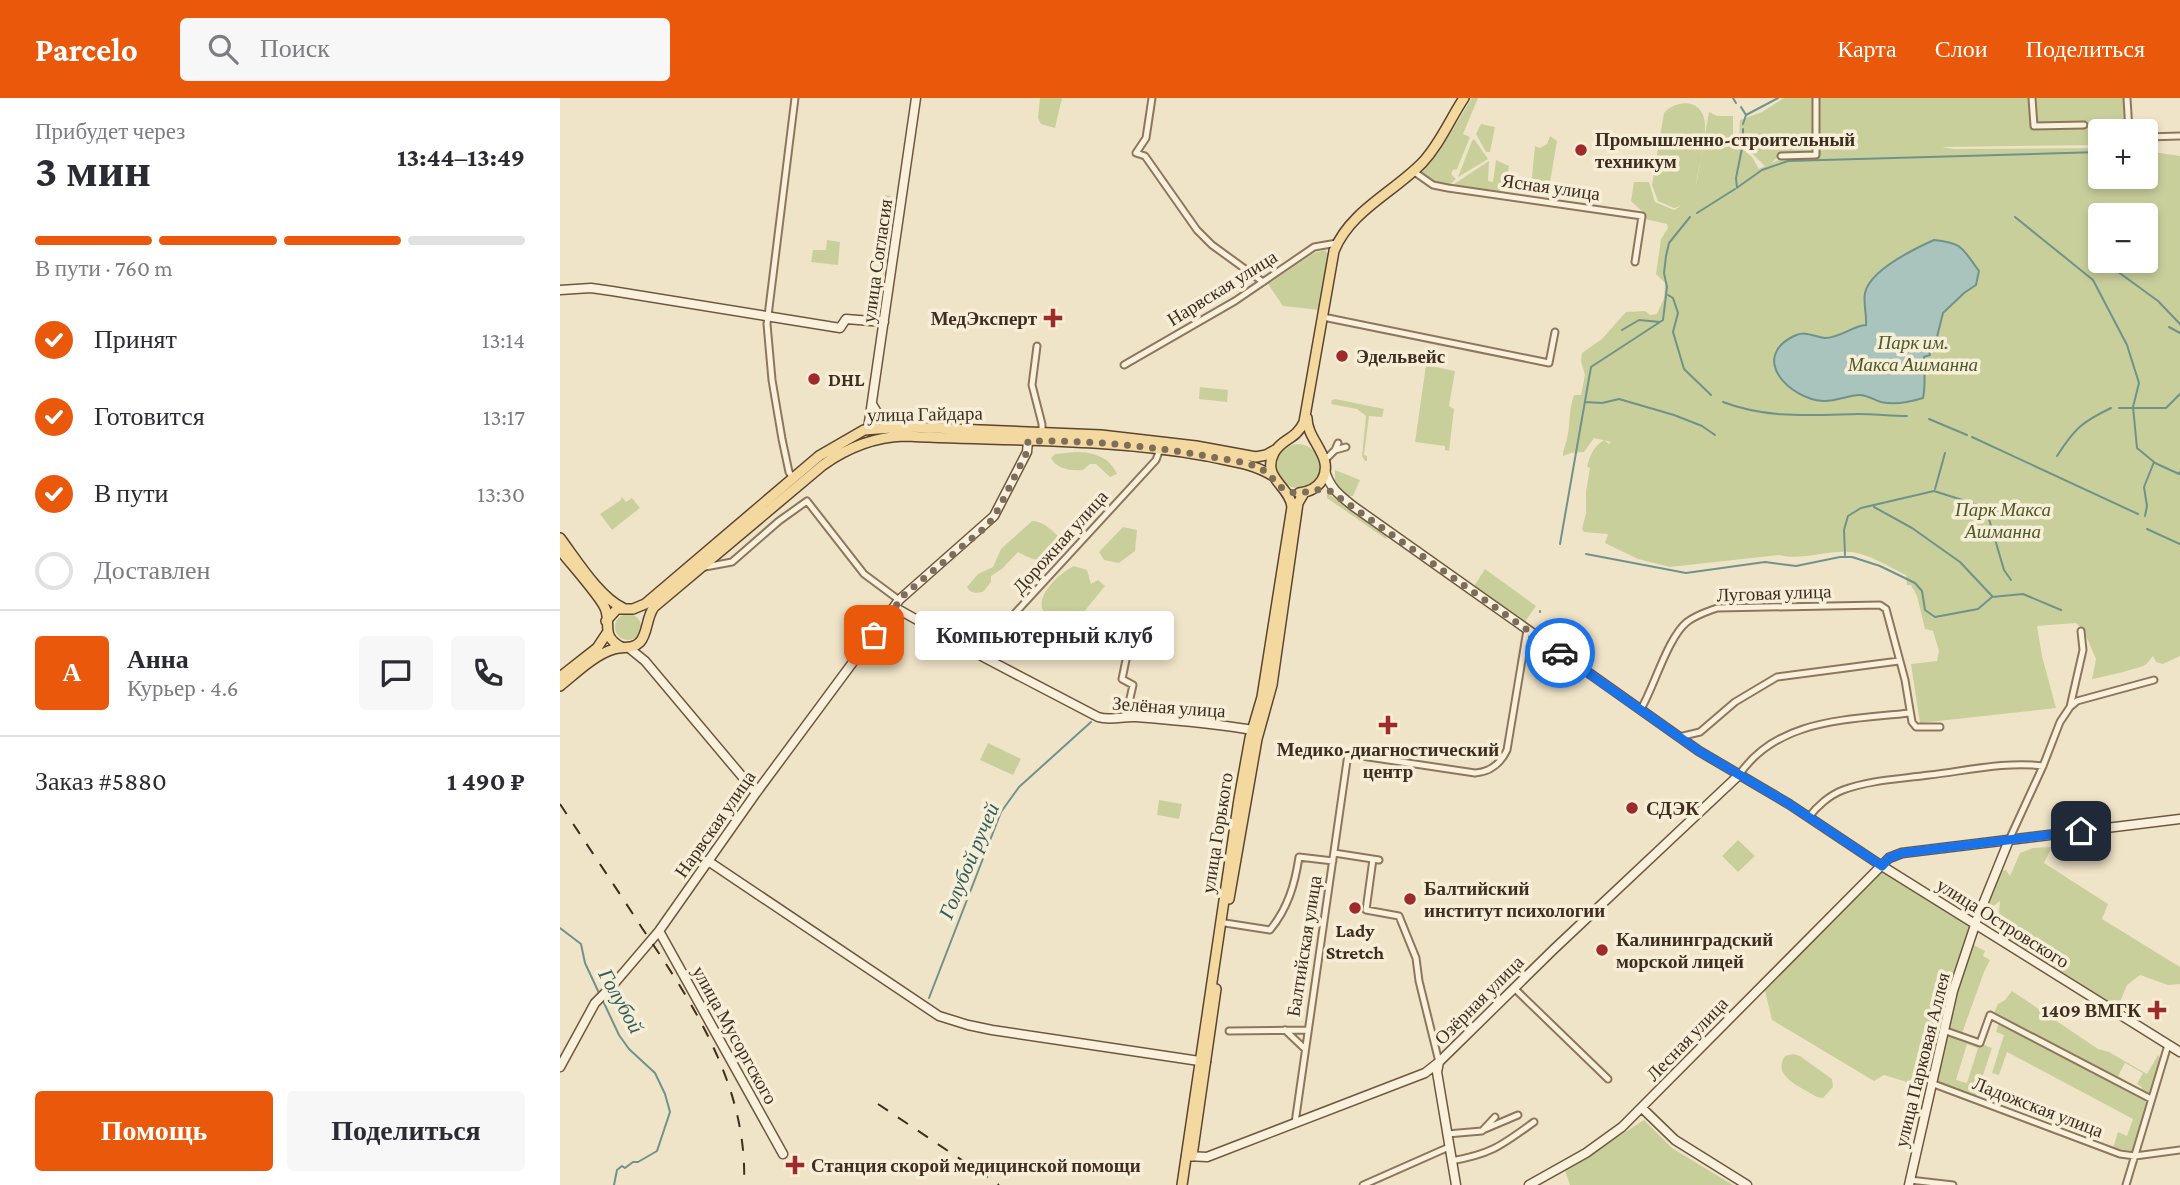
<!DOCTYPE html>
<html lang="ru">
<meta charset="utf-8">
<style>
:root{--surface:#fff;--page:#f7f7f7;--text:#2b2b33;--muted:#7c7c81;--line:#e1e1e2;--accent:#ea580c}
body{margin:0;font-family:"Crimson Pro",serif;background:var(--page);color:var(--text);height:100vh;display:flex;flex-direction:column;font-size:26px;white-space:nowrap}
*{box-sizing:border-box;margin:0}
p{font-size:23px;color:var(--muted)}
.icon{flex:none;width:38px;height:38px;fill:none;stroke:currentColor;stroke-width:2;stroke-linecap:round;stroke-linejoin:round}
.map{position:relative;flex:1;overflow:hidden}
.panel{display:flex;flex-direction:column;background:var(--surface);width:560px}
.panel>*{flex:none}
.controls{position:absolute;left:1528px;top:21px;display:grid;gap:14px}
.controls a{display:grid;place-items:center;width:70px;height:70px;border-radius:7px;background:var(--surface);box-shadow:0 4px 10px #0003;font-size:35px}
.pin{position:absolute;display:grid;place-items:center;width:60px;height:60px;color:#fff;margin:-30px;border-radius:14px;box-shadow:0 4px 10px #0006}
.courier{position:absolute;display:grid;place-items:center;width:70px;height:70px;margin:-35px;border:5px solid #1a73e8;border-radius:50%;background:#fff;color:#222;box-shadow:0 2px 9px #0007}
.bubble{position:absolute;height:49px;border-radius:7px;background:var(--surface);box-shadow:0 4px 10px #0003;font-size:23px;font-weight:700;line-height:49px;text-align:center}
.summary em{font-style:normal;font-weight:700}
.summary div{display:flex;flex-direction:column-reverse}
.summary{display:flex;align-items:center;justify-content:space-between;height:119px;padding:0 35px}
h1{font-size:46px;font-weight:700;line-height:52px}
.bar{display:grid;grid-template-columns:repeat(4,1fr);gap:10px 7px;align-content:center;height:84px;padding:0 35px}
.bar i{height:9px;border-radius:5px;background:var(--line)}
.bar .active{background:var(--accent)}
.bar p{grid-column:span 4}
.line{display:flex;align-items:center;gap:18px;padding:0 35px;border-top:2px solid var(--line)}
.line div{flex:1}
.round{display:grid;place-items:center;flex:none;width:74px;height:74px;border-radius:7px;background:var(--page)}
ol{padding:0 35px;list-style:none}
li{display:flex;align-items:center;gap:21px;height:77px}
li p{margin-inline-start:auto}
li .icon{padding:7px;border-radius:50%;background:var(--accent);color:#fff;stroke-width:4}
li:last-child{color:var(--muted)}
li i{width:38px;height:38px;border:4px solid var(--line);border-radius:50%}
.primary-button{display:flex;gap:14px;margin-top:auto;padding:14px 35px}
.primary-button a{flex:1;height:80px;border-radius:7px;background:var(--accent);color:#fff;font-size:28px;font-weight:700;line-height:80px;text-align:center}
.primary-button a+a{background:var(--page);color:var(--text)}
header{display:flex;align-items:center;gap:42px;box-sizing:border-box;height:98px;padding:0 35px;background:var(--accent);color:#fff}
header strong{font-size:33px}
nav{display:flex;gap:38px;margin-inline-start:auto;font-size:24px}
.search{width:490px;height:63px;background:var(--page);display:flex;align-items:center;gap:18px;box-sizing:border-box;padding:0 24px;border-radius:7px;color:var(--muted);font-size:26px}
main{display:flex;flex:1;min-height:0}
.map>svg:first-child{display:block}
.green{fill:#c9cf9b;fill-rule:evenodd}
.water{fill:#a9c4bc;stroke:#6f938a;stroke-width:2}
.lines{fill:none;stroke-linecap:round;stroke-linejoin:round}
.stream{stroke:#6f938a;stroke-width:2}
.street-casing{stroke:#8d765c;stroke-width:9}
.secondary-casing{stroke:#6f573f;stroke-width:11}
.primary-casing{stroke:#5b4430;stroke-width:12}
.street{stroke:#faf1dc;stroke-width:5}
.secondary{stroke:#faf1dc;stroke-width:8}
.primary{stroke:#f3d9a0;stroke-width:9}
.rail{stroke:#3d2e20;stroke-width:2;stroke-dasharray:12 12;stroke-linecap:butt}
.done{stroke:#7c6e5b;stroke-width:7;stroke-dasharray:0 12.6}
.route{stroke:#1a73e8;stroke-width:9}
.poi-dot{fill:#9e2a2b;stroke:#f7eed8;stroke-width:2.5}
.labels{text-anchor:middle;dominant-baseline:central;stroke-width:7;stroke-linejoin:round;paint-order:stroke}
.poi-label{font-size:19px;font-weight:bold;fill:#3d2e20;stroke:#f7eed8;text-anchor:start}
.street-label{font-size:19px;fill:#3d2e20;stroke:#f7eed8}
.park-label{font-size:19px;font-style:italic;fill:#4d5a26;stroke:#f7eed8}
.water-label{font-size:21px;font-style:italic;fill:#2f5d5a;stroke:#f7eed8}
</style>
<header>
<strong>Parcelo</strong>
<div class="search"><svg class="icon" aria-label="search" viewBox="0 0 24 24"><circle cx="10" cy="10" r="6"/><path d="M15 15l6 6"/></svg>Поиск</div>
<nav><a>Карта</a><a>Слои</a><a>Поделиться</a></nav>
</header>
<main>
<section class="panel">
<div class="summary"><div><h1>3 мин</h1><p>Прибудет через</p></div><em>13:44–13:49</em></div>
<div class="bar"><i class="active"></i><i class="active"></i><i class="active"></i><i></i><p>В пути · 760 m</p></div>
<ol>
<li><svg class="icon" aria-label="check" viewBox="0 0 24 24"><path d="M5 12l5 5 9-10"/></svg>Принят<p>13:14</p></li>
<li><svg class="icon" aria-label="check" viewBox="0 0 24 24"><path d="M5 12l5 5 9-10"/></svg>Готовится<p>13:17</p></li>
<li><svg class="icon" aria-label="check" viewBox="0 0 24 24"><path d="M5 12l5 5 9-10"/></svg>В пути<p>13:30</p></li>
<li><i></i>Доставлен</li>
</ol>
<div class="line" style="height:126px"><b class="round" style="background:var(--accent);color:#fff">А</b><div><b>Анна</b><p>Курьер · 4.6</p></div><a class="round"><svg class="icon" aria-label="chat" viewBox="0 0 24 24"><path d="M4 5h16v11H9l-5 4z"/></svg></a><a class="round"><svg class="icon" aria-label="phone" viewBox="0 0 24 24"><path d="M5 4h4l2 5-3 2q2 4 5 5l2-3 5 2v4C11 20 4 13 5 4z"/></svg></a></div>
<div class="line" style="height:91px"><div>Заказ #5880</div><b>1 490 ₽</b></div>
<div class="primary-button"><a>Помощь</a><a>Поделиться</a></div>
</section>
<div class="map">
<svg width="1620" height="1087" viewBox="0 0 1620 1087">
<rect width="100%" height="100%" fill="#f0e4c8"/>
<path class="green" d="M480 0H502L495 30 481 26 478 20Z
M912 0H918L903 36 910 39 897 71 893 72 891 76 896 81 888 88C878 85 865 84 862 73L884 46Z
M1224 0H1252L1255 54 1223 55 1211 65 1229 58 1253 57 1263 50H1261L1257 0H1563L1565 33H1540V47L1382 49 1394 51 1540 50V79H1586V53L1620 58V558L1603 566 1596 564 1593 558C1592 559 1586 567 1585 567 1581 570 1535 581 1532 581L1536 561 1523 531 1516 525 1477 528 1482 558 1496 610 1360 625 1351 566 1377 563 1379 553 1373 533 1365 531 1357 498 1351 487H1347L1346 477C1329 469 1308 455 1290 454 1267 452 1241 463 1219 457L1110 469 1078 461 1045 445 1048 436 1024 434 1022 431 1026 415V393L1030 370 1027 369C1030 357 1033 349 1044 342L1049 346 1051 344 1034 340 1024 354 1011 355 1003 358C1003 350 1006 347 1007 340 1011 323 1008 315 1014 297H1021L1025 277 1021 263 1022 255 1042 241 1066 214 1085 213 1090 217 1097 216 1104 200 1105 185 1096 176 1101 141 1108 130 1107 126 1085 121 1086 117 1071 103 1074 84H1089L1095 104 1114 112 1121 108 1114 110 1098 103 1092 87 1104 15C1117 0 1144 1 1145 26 1146 46 1138 68 1136 88L1149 14 1157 18H1173V43L1192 59 1199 71 1205 68 1179 43 1180 22 1202 14ZM1540 117H1586V163H1540Z
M921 26 935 29 930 54H926L916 36Z
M990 38 997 43 989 90 971 89 975 48 980 50 987 46Z
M914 41 928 61 898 79 912 43Z
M936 62 949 68 946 90 937 94 891 88 929 63 928 83 933 84Z
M325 97 331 98 334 101 327 161 316 214 311 217 308 212 313 210 327 106 322 104Z
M267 142 280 144 278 167 251 164 253 152H266Z
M765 152 769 157 759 212 723 208 708 186 754 155Z
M866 267 895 273 889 308 894 311 889 353 885 352V348L855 344Z
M640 289 668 292 667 304 639 301Z
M775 301 824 311 822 319 809 318 804 357 807 358V363H805L802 358 806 318 797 311 771 306 772 302Z
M716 368a22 22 0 1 1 44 0a22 22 0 1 1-44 0Z
M516 354C533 354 550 359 557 376L550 379 536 366H530L523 372C510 373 497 371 491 360L495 356Z
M775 372 800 382 793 398H787L775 389Z
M767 395 828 437 826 441 767 400Z
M62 399 66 404 72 400 80 410 52 432 40 416 61 402Z
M472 423C487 424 494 435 505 445L501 449 494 447C477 465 480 465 458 454L442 471 431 478V484L423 494C417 495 410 496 407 489L418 476 433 469 441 451Z
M563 429 577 432 575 453 559 465 544 462 539 454Z
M514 468 527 472 531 486 538 482 545 488 514 526 504 518C498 520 493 521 487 517 469 503 500 474 514 468Z
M925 471 976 508 964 525 913 490Z
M55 529a13 13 0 1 1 26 0a13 13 0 1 1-26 0Z
M428 645 461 661 453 677 420 662Z
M599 702 622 706 619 721 597 717Z
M1178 742 1195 758 1178 774 1162 758Z
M1492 749 1484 765 1548 806 1542 821 1620 869V886L1608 887 1580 877 1567 887 1558 909 1443 837 1438 827 1440 803 1424 815 1441 773 1446 772 1450 778 1460 755 1473 750Z
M1322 768 1416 826 1410 845 1425 853 1423 858 1430 862 1424 874 1401 938 1432 950 1415 1001 1379 988 1370 991 1324 977 1314 983 1212 922 1203 884ZM1407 946 1418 950 1407 985 1396 982Z
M1452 893 1538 951 1549 954 1587 976 1598 957 1600 960 1589 997 1433 917 1438 906 1445 902ZM1565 965 1583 975 1577 986 1582 989 1581 992 1558 978Z
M1439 925 1584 1001 1587 1006 1573 1053 1553 1050 1558 1034 1567 1038 1573 1021 1447 954 1439 977 1432 975 1444 937 1436 934Z
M1233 956 1240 958 1272 981 1273 989 1263 1000 1257 999C1242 989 1211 979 1225 958Z
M1084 1022 1112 1050 1173 1087H1010L1005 1073Z"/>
<path class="water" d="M1374 142C1403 145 1402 150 1419 173L1416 187 1404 195 1383 215 1377 239 1368 250 1370 257 1364 259C1364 274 1366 286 1363 300 1350 304 1334 307 1321 304 1314 302 1307 297 1300 297 1288 297 1275 304 1263 303 1230 301 1189 260 1234 238 1246 232 1254 239 1265 240 1280 240 1292 228 1306 227 1307 217 1303 205 1305 195 1310 172 1354 151 1374 142Z"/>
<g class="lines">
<path class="stream" d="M1173 0 1176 5
M1181 9 1186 17
M1183 26 1186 17 1218 0
M1183 35V31
M1178 89 1202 72 1228 63 1540 54
M1177 90 1176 80 1182 50
M1137 115 1175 91
M1455 119 1533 182 1567 247 1579 285 1573 309 1577 350 1594 364 1584 389 1587 408 1585 418
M1550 168 1598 203 1620 226
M1108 197 1113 200 1118 215 1113 234 1124 271 1151 297
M1609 229 1620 235
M1062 232 1079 222 1100 224
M1025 304 1042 305 1059 301 1114 317 1142 328 1155 337
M1163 304C1207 321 1252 317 1298 316 1314 316 1331 318 1347 318
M1559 310H1606L1620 296
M1369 321 1407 337
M1412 339 1578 416
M1497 358C1515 330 1522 324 1551 310
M1595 365 1619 376 1620 374
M1375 391 1385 355
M1314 409 1352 430 1400 464 1432 498
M1429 421 1444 472 1451 482
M1587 431 1620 446
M1000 446 1031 269 1103 222 1107 189 1104 175 1106 158 1109 145 1130 119
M1026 456 1126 475 1205 464 1236 468 1280 459H1292L1320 468 1355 485 1362 493 1365 512 1375 519 1418 511 1432 499 1463 496 1501 512
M1285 457 1284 432 1288 418 1301 410 1374 393 1437 413
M980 514V513
M0 830 21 846 25 865 39 895
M369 900 441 714 459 689 531 624
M43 903 59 937 69 951 95 975 105 996 110 1014 97 1053 78 1064H73L65 1070 62 1068 57 1072 54 1087"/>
<g class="street-casing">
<path id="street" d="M592 0 586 40 576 55 585 58 637 132 652 147 703 184
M1472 0 1474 28 1524 27
M1567 0 1569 33
M1586 39 1620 38
M1221 58 1256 57V0
M853 73 873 87 888 90 1082 118 1075 164
M763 219 989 265 995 234
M477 248 472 287 482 326V335
M564 267 675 203 754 149 777 145
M775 352 786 349
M765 362 775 352 778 345
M233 380 229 374 222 341 212 282 207 226 235 0
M145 469 172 464 219 423 247 403 304 476 339 502
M427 561 446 525 596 362 600 351
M1510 609 1517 603 1594 582
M1081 611C1094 589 1108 539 1127 524 1136 517 1146 514 1157 510L1320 507 1326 511 1345 582 1352 624 1356 629H1380
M566 618 573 587 562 581 567 557
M1119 639 1140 634 1175 604 1217 579 1339 563
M1179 677C1218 620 1289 622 1349 615
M1249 719C1257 708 1270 697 1283 692 1310 682 1340 681 1369 677 1405 673 1446 663 1483 668
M1449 742 1483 668 1500 624 1510 609 1523 552 1521 533
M774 755 819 762
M813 761 806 812 839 818 856 860 859 883 879 964
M665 825 710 832C728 810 735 786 739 759L773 763
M954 890 1048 981
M725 932 745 951
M1383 932 1420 945 1430 917 1591 1001
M669 933 748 932
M1371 985 1560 1056 1575 1058 1620 1052
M735 1025 788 656 915 675C930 674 941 665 947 652L967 532
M925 1031 958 1017
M887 1036 922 1033 935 1019
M891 1063C932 1056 942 1047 974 1024
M1350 1082 1393 1087
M803 1087 889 1049
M1566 1087 1608 947"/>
</g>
<g class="secondary-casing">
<path id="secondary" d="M0 192 31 190 52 193 280 230 286 221 324 224
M312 306 321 321 336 330
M308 331 356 0
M765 373C770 390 779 397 793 408L1139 653 1229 706 1322 768 1620 954
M334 509 427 561 538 619C551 623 563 618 576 619 615 622 660 626 698 633
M69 550 85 563 196 695
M148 763 379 918 408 927 432 932 646 964
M99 833 223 1056
M879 964 877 974 896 1087
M0 969 35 905 53 887 99 833 196 695 339 502 434 418 467 354 468 343
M1082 1010 1115 1042 1187 1087
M626 1058 647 1059 865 975 879 964 993 852 1179 677
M969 1087 1026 1055 1062 1029 1329 760 1342 755 1620 721
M1349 1087 1393 893 1417 821 1449 742"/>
</g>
<g class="primary-casing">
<path id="primary" d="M739 395C749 394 757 390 762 382 775 359 747 343 747 320
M0 440C16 461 39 499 63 510
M0 452C11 466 39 497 45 510 52 527 40 537 61 549
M46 523 57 511H73L85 506 259 358 304 332 346 329 541 337 636 348 696 359 706 357 715 352
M0 579 37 550 47 535
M0 588C16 575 34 557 54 551 64 548 72 552 80 544 88 535 86 520 94 509L263 367C287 350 314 339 344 338 445 343 547 340 647 358 670 363 692 365 713 378
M669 801 697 641 712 587 738 405 744 395
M632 1058 656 891
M622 1087 679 701 690 640 702 599 732 409C730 388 701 380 714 355 721 341 736 342 744 324L774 153C790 113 834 94 862 65 880 46 890 21 904 0"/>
</g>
<use href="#street" class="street"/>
<use href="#secondary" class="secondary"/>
<use href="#primary" class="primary"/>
<path class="rail" d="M0 706C27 747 55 788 82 830 134 907 188 989 184 1087
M318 1006 439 1087"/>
</g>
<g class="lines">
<path class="done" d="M314 537 344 497 428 427 439 410 467 354 468 343C530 342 591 348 652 359 667 362 686 363 699 370 712 375 716 389 728 393 743 399 755 388 770 393L1000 555"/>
<path class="route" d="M1000 555 1139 653 1229 706 1322 768 1329 760 1342 755 1521 733"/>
</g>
<g class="poi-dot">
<circle cx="1021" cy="52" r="7"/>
<path d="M489.5 209.5h7v7h7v7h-7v7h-7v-7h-7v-7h7z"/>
<circle cx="782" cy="258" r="7"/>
<circle cx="254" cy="281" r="7"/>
<path d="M824.5 616.5h7v7h7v7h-7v7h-7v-7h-7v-7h7z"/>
<circle cx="1072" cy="710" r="7"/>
<circle cx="850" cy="801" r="7"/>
<circle cx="795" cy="810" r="7"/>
<circle cx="1042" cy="852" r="7"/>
<path d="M1593.5 901.5h7v7h7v7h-7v7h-7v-7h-7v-7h7z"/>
<path d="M231.5 1056.5h7v7h7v7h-7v7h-7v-7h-7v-7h7z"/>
</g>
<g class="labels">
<g class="poi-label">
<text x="1035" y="41">Промышленно-строительный<tspan x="1035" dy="22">техникум</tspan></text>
<text x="477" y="220" text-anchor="end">МедЭксперт</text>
<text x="796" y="258">Эдельвейс</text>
<text x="268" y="281">DHL</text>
<text x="828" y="651" text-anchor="middle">Медико-диагностический<tspan x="828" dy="22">центр</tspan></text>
<text x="1086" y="710">СДЭК</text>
<text x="864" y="790">Балтийский<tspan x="864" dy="22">институт психологии</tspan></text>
<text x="795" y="832" text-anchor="middle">Lady<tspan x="795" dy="22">Stretch</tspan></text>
<text x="1056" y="841">Калининградский<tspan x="1056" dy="22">морской лицей</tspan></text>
<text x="1581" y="912" text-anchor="end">1409 ВМГК</text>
<text x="251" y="1067">Станция скорой медицинской помощи</text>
</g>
<g class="street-label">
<text transform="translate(991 89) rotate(8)">Ясная улица</text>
<text transform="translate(317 163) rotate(-82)">улица Согласия</text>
<text transform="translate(662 190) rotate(-32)">Нарвская улица</text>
<text transform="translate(365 316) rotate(-1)">улица Гайдара</text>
<text transform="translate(500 444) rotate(-48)">Дорожная улица</text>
<text transform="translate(1214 495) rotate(-2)">Луговая улица</text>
<text transform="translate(609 609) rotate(4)">Зелёная улица</text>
<text transform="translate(155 726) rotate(-55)">Нарвская улица</text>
<text transform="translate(657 735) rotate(-81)">улица Горького</text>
<text transform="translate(1443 825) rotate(32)">улица Островского</text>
<text transform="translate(744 848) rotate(-81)">Балтийская улица</text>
<text transform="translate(919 902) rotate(-45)">Озёрная улица</text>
<text transform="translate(175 937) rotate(61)">улица Мусоргского</text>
<text transform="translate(1127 941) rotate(-46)">Лесная улица</text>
<text transform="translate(1362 962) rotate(-76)">улица Парковая Аллея</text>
<text transform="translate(1478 1009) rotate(21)">Ладожская улица</text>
</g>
<g class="park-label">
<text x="1353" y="244">Парк им.<tspan x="1353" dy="22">Макса Ашманна</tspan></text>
<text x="1443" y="411">Парк Макса<tspan x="1443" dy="22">Ашманна</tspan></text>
</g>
<g class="water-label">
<text transform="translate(409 763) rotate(-67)">Голубой ручей</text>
<text transform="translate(61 903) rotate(61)">Голубой</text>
</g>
</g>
</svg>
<div class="controls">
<a>+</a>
<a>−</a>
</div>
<div class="pin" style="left:314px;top:537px;background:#ea580c"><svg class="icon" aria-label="bag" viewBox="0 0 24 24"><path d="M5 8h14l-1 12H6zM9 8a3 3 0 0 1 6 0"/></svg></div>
<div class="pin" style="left:1521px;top:733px;background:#1f2937"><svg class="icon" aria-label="home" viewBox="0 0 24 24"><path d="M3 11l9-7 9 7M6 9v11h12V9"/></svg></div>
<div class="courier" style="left:1000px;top:555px"><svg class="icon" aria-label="car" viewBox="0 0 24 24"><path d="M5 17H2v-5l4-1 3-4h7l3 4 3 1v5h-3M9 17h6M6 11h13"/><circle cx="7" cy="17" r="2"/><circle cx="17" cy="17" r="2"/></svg></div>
<div class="bubble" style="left:355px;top:513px;width:259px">Компьютерный клуб</div>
</div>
</main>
